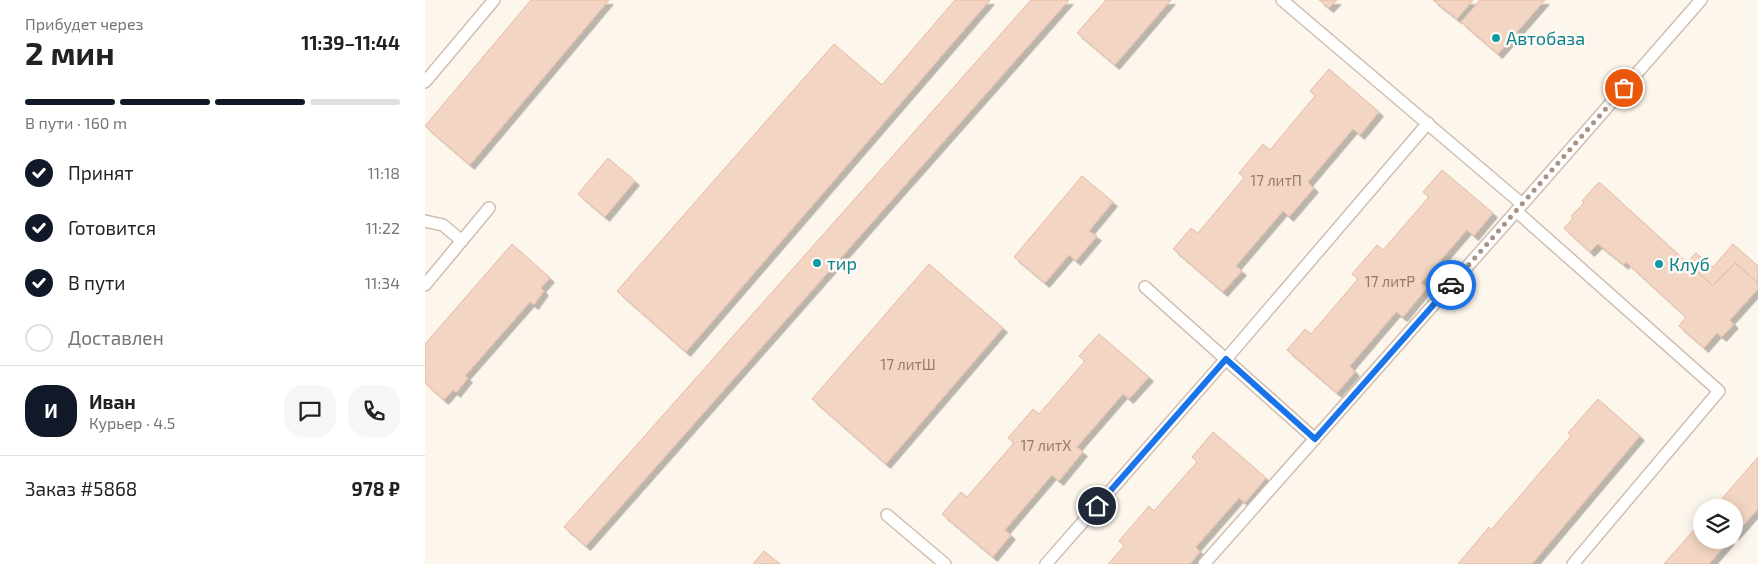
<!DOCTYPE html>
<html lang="ru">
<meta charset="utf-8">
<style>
:root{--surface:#fff;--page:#f6f6f6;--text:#222;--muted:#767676;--line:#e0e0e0;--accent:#111827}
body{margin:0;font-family:"Exo 2",sans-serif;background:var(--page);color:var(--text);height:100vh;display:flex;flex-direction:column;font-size:19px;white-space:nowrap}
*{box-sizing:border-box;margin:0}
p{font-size:16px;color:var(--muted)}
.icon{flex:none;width:28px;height:28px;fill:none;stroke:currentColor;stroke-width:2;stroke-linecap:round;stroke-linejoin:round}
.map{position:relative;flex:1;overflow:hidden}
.details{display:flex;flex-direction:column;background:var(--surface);width:425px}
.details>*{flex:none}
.buttons{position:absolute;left:1268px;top:499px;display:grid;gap:10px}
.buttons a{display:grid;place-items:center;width:50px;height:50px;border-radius:50%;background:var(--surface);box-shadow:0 2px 12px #0003;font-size:25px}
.pin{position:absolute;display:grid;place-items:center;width:42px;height:42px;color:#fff;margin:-21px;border:2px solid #fff;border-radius:50%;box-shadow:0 1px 5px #0007}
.courier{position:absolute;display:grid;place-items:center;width:50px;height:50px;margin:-25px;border:4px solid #1a73e8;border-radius:50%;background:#fff;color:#222;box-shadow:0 1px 6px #0007}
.head em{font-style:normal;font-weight:700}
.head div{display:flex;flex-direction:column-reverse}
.head{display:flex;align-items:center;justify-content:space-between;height:85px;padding:0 25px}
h1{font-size:32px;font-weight:700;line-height:38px}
.bar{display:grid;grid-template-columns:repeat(4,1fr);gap:8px 5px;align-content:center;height:60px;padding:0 25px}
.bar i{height:6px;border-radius:4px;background:var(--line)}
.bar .selected{background:var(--accent)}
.bar p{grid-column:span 4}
.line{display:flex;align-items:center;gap:12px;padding:0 25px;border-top:1px solid var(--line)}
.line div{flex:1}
.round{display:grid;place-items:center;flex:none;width:52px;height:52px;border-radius:20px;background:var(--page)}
ol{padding:0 25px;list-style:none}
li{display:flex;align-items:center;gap:15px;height:55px}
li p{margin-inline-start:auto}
li .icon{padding:5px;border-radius:50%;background:var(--accent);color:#fff;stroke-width:4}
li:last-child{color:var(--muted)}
li i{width:28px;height:28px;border:2px solid var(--line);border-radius:50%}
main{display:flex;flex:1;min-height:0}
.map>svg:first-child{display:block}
.building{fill:#f3d5c3;stroke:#e6bba3;filter:url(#shadow)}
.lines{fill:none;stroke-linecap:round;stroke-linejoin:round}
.service-casing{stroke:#d1beb0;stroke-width:14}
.service{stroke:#fff;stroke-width:11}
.done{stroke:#a89285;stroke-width:5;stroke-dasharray:0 9}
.route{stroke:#1a73e8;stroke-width:6}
.culture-dot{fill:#0f9aa8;stroke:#fffaf3;stroke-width:2}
.labels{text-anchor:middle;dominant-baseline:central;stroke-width:5;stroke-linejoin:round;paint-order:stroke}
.number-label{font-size:15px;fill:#987a6a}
.culture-label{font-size:18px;fill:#0d838f;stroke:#fffaf3;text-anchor:start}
</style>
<main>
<section class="details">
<div class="head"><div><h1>2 мин</h1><p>Прибудет через</p></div><em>11:39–11:44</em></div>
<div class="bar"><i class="selected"></i><i class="selected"></i><i class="selected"></i><i></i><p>В пути · 160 m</p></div>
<ol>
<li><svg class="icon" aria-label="check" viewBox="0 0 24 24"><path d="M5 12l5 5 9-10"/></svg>Принят<p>11:18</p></li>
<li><svg class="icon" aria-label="check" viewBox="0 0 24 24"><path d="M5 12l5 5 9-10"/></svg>Готовится<p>11:22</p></li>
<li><svg class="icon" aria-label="check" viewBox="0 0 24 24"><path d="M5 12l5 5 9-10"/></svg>В пути<p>11:34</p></li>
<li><i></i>Доставлен</li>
</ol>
<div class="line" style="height:90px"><b class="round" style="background:var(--accent);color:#fff">И</b><div><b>Иван</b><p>Курьер · 4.5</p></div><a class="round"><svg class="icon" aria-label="chat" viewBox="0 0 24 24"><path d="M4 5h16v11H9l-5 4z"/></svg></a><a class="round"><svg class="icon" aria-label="phone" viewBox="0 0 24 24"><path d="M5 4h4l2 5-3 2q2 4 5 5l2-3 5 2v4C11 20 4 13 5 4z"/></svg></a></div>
<div class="line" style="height:65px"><div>Заказ #5868</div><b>978 ₽</b></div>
</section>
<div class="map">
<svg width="1333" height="564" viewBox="0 0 1333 564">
<defs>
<filter id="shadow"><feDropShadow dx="4.5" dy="4.5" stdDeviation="0" flood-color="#0004"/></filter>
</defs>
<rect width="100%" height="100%" fill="#fdf6ec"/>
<path class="building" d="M106 0H184L45 165 0 126Z
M530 0H565L261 352 192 291 409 44 457 85Z
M606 0H644L161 546 139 527Z
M681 0H746L690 65 652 33Z
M894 0H912L904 8Z
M1008 0H1048L1032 19Z
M1055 0H1120L1073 54 1036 22Z
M904 69 954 112 935 135 928 129 883 182 889 188 864 217 858 211 811 266 817 271 798 292 748 249 766 228 773 233 819 178 814 173 838 144 845 150 890 96 885 91Z
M183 158 210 181 180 217 153 194Z
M1017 170 1068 213 1049 236 1042 230 996 283 1002 288 978 317 971 312 925 366 930 372 912 393 862 350 880 329 886 334 933 279 927 274 952 245 958 250 1004 197 998 192Z
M657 176 688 202 664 231 672 236 651 261 644 255 620 283 589 257Z
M1174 182 1288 286 1310 263 1333 283V289L1305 320 1309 324 1297 337 1292 333 1279 348 1254 326 1261 317 1201 262 1199 265 1173 244 1165 252 1139 228 1148 218 1146 216 1159 203 1157 201Z
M87 244 125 278 116 288 119 291 109 305 105 302 40 376 43 378 31 393 28 390 19 400 0 383V344Z
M1308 244 1333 266V283L1310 263 1288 286 1262 262 1271 253 1288 267Z
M504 264 578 328 461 464 387 399Z
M674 334 724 377 704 399 698 394 652 447 658 452 634 481 627 475 580 530 586 535 568 557 517 514 536 492 542 497 589 443 583 438 608 409 614 414 660 361 654 356Z
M1173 399 1215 436 1107 564H1033L1064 527 1066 530 1146 436 1143 433Z
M788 432 841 478 820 503 814 498 771 547 775 552 765 564H683L699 546 694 541 724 506 729 511 772 462 767 457Z
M1333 457V509L1309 536V508H1289Z
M1276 522V540H1305L1284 564H1239Z
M339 551 355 564H328Z"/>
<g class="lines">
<g class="service-casing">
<path id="service" d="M857 0 1097 204
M0 82 69 0
M1091 211 1294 391 1148 564
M0 221 18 225 37 241
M0 285 64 208
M720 287 890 439
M462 515 520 564
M621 564 801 359 1003 123
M779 564 1087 216 1276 0"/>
</g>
<use href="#service" class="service"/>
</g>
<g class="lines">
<path class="done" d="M1026 285 1199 88"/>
<path class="route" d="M672 506 801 359 890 439 1026 285"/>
</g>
<g class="culture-dot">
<circle cx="1071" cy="38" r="5"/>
<circle cx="392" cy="263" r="5"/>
<circle cx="1234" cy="264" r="5"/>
</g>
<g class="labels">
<g class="number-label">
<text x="851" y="180">17 литП</text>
<text x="965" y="281">17 литР</text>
<text x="483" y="364">17 литШ</text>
<text x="621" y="445">17 литХ</text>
</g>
<g class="culture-label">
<text x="1081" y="38">Автобаза</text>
<text x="402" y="263">тир</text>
<text x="1244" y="264">Клуб</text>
</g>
</g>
</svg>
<div class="buttons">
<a><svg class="icon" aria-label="layers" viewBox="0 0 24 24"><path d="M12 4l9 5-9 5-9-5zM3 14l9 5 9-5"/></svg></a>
</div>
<div class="pin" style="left:1199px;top:88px;background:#ea580c"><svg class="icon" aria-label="bag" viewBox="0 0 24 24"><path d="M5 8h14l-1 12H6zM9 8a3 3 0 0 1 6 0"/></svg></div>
<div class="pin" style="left:672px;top:506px;background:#1f2937"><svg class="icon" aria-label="home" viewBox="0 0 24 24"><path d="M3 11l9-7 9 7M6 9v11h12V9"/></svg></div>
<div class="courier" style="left:1026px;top:285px"><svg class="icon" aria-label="car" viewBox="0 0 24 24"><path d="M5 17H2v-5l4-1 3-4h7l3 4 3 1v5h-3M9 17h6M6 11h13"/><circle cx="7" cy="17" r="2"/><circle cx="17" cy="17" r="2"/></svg></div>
</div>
</main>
